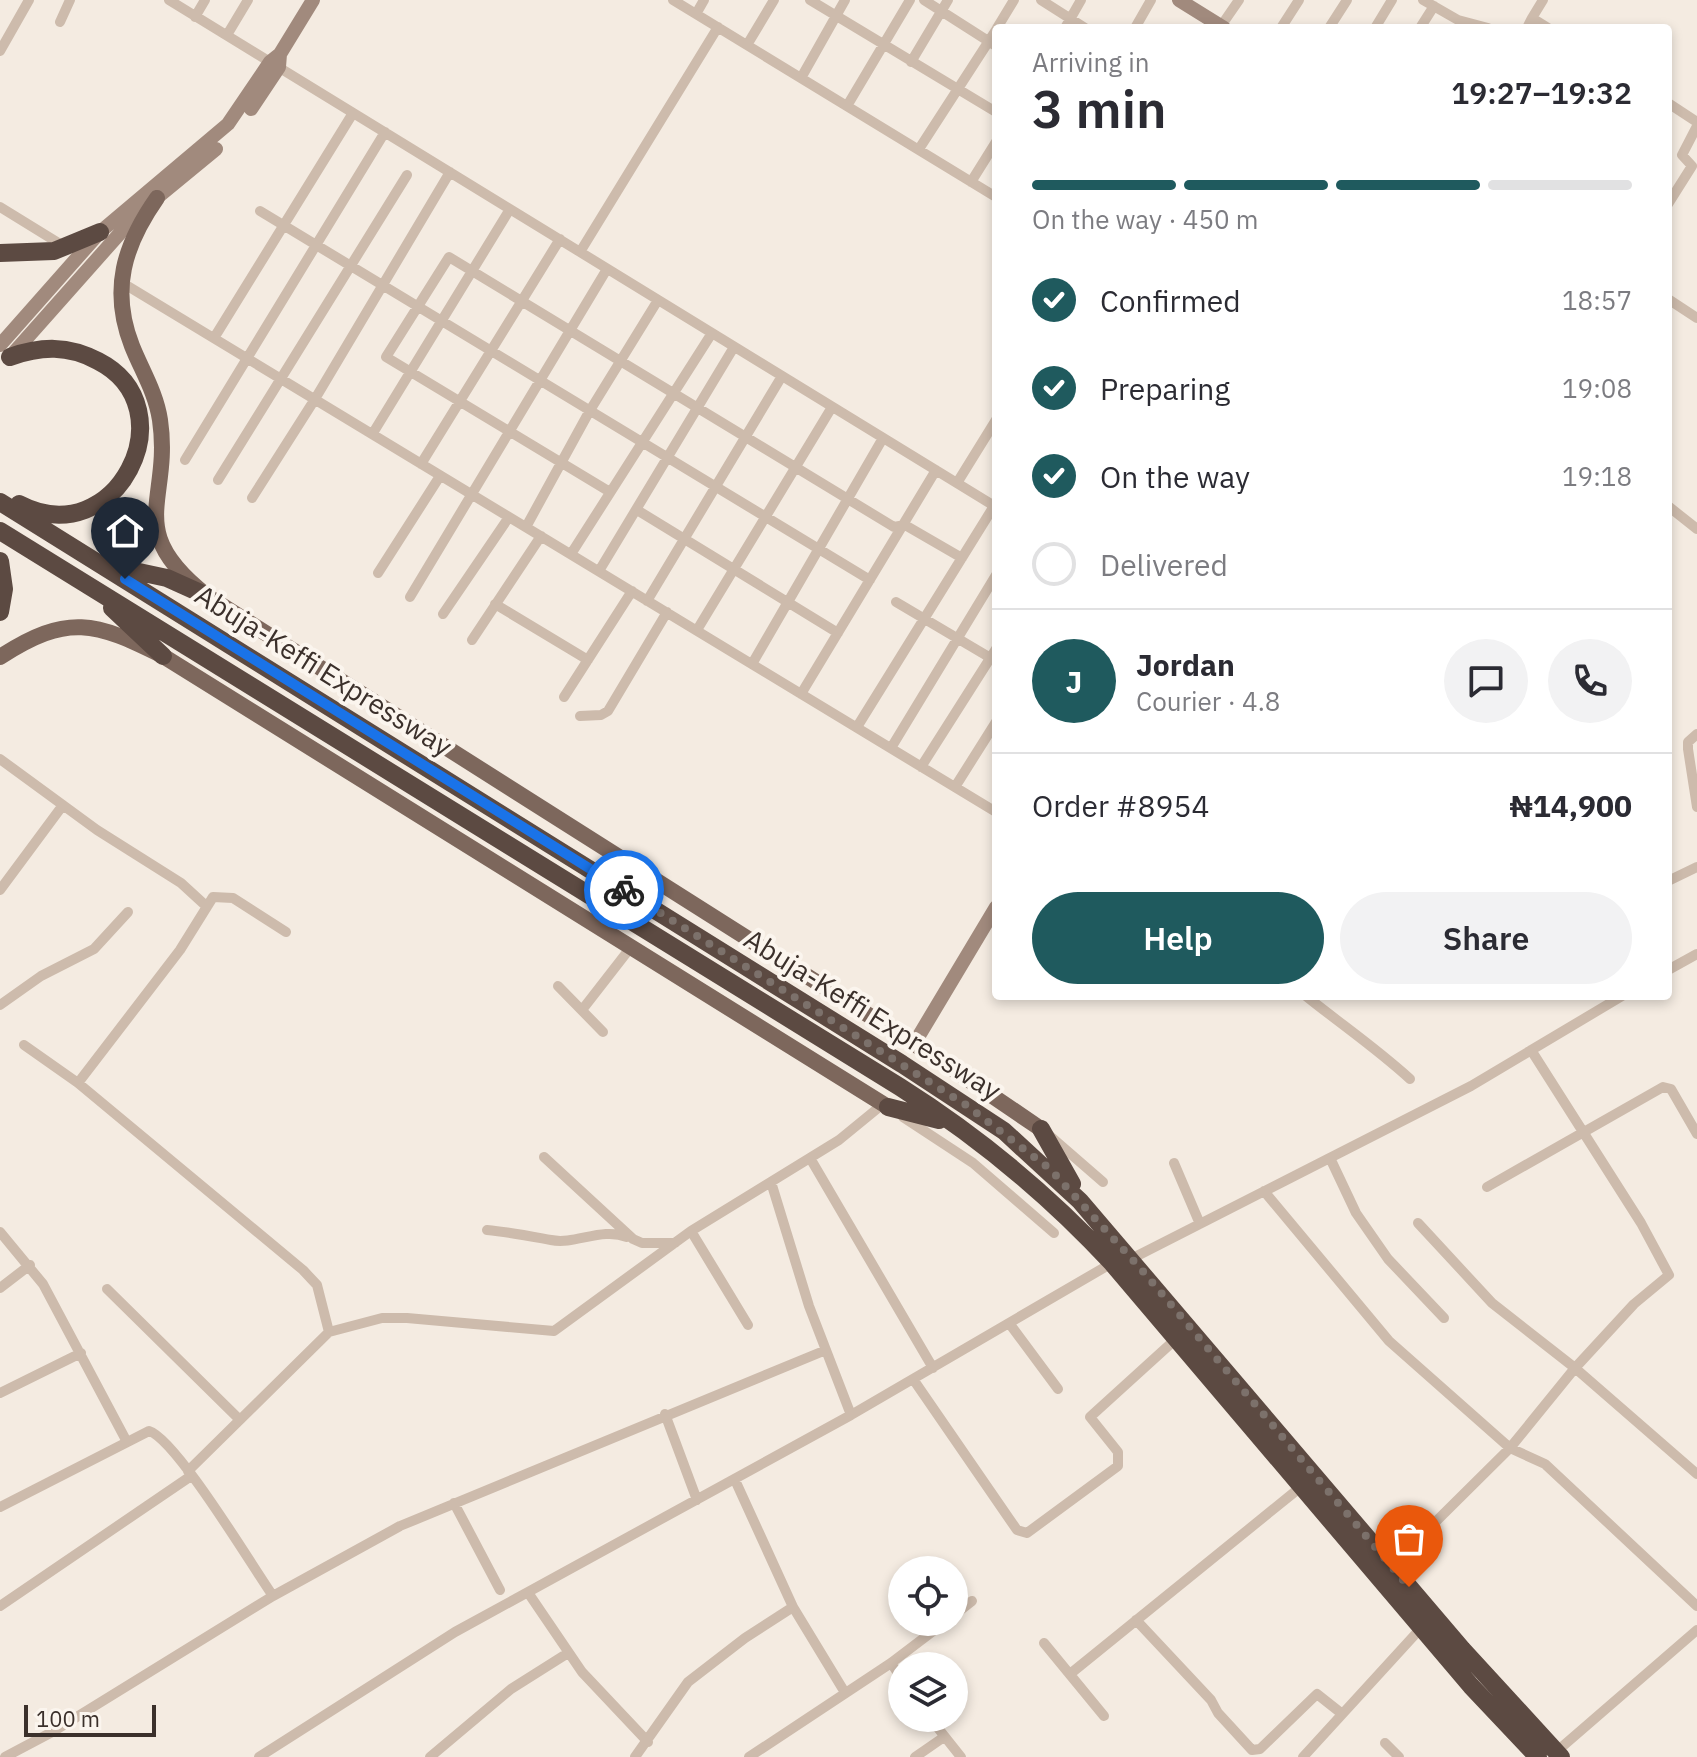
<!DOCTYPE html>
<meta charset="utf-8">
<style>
:root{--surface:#fff;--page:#f2f2f3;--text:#2b2b33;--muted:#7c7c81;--line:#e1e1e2;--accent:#1f5a5e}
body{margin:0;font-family:"IBM Plex Sans",sans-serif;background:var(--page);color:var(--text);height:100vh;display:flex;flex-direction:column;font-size:30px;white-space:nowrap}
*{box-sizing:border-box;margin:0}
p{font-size:26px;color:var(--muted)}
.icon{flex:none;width:44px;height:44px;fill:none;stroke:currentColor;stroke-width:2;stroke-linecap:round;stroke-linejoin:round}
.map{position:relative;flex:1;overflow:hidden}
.panel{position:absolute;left:992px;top:24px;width:680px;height:976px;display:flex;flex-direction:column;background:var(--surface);border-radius:8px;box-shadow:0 4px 12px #0003}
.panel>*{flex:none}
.tools{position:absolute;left:888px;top:1556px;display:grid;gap:16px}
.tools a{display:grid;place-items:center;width:80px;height:80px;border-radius:50%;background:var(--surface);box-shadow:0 4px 12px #0003;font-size:40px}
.scale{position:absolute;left:24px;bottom:20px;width:132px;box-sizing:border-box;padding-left:8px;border:4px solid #3b302b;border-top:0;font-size:22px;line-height:28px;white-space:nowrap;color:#3b302b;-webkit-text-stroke:6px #fbf5ee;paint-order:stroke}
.pin{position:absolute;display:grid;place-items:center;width:68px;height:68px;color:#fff;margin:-82px -34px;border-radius:50% 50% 50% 0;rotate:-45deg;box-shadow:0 0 8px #0007}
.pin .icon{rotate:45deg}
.courier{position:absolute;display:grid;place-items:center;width:80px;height:80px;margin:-40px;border:6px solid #1a73e8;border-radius:50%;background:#fff;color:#222;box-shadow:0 2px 10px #0007}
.summary em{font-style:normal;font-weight:600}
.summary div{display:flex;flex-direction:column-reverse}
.summary{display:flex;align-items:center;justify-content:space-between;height:136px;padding:0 40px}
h1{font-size:52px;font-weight:600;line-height:60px}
.bar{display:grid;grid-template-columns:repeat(4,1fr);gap:12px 8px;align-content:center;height:96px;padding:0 40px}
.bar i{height:10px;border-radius:6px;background:var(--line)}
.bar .selected{background:var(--accent)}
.bar p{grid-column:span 4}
.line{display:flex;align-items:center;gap:20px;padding:0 40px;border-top:2px solid var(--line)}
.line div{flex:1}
.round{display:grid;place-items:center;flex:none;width:84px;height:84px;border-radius:42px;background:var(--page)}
ol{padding:0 40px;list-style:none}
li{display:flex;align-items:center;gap:24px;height:88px}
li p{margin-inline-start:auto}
li .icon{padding:8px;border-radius:50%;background:var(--accent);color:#fff;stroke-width:4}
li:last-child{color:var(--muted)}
li i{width:44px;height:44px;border:4px solid var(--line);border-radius:50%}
.button{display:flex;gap:16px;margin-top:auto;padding:16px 40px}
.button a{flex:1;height:92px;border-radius:48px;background:var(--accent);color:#fff;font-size:32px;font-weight:600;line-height:92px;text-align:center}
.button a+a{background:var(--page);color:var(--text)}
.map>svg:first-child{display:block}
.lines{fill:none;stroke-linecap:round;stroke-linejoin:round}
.street{stroke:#cdbbac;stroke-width:10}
.secondary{stroke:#a18a7d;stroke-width:14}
.primary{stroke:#7d675c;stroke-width:16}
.highway{stroke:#5c4a42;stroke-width:18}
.done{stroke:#7c716b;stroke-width:8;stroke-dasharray:0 14.4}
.route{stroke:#1a73e8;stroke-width:10}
.labels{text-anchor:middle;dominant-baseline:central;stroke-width:8;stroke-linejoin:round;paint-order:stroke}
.street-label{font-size:28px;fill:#3b302b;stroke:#fbf5ee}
</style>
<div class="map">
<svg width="1697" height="1757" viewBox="0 0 1697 1757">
<rect width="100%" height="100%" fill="#f4ebe1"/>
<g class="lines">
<path class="street" d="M169 0 996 507
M673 0 996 197
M810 0 996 112
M924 0 996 46
M1041 0 1085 28
M1423 0 1458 20 1488 28
M696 14 704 0
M195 17 205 0
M1532 18 1543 0
M60 22 70 0
M1221 26 1239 0
M997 28 1014 0
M1065 28 1081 0
M1135 28 1151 0
M1281 28 1299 0
M1329 28 1347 0
M1375 28 1392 0
M1420 28 1434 6
M1527 28 1532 18 1548 28
M227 35 248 0
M747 45 774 0
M0 51 29 0
M911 62 948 0
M801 78 845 0
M1668 103 1697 122
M847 106 910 0
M919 149 996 30
M971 182 996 142
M1668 204 1692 166 1682 155 1697 126
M0 207 65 247
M260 211 870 580
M580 252 718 27
M121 282 996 812
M1668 299 1697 318
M214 338 353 113
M373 433 510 209
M185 460 385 132
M421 464 560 239
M218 480 407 175
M957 483 996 420
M610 492 386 357 449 257 894 527 905 525 962 558
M252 498 315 399 450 172
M1668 506 1697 529
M637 510 838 633
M526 527 589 412 658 300
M571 554 712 333
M599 571 734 347
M378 573 440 476
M410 597 607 269
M647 601 782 376
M896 602 994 660
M495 604 588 660
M443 614 509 517
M697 630 832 407
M472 640 541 536
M752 664 883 438
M801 694 936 470
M564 697 632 591
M580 716 601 715 608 711 667 612
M857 727 994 506
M1697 734 1688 742V749L1697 807
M891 748 996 575
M0 759 97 830 181 883 205 905
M921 767 996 649
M955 787 996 722
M1668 881 1697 867
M0 890 63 805
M1668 970 1697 954
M558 986 603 1032
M1306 996C1342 1025 1376 1048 1410 1079
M0 1005 41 976 94 949 128 912
M582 1010 631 947
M24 1045 78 1083 303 1270 317 1285 329 1332
M78 1083 180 950 213 897 233 898 286 932
M903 1117 973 1163 1054 1233
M1050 1136 1103 1182
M544 1157 633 1239 642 1243H675
M810 1158 933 1368
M1330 1158 1356 1213 1388 1259 1444 1318
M1174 1163 1200 1224
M771 1182 809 1306 851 1415
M1487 1187 1663 1087 1671 1089 1697 1134
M1264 1191 1389 1341 1510 1448 1545 1464 1697 1606
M1418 1223 1492 1303 1575 1368 1697 1474
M487 1230C509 1232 529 1236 551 1240 575 1245 602 1227 627 1237
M691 1231 748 1325
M0 1232 43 1284 127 1442
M1131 1259 1471 1086 1622 996
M0 1288 30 1265
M107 1289 239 1419
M1009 1323 1058 1389
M913 1379 1017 1530 1027 1533 1118 1466V1452L1090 1417 1177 1338
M0 1393 81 1353
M665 1414 697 1500
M188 1471 329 1332 382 1318H407L554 1331 691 1231 839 1140 883 1104
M735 1480 793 1607 844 1691
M454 1503 500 1590
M0 1507 149 1431C176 1439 252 1566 273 1596
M1391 1566 1510 1448 1575 1368 1634 1304 1669 1275 1641 1223 1531 1050
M529 1594 582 1672 648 1742
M0 1606 191 1476
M954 1615 972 1601
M1136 1620 1211 1700 1218 1713 1252 1750 1260 1749 1317 1694 1341 1713
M1044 1643 1104 1716
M891 1663 902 1679
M1070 1674 1302 1486
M930 1718 961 1757
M1385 1743 1399 1757
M1556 1752 1697 1630
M5 1757 54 1731 273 1596 400 1526 826 1350
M259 1757 455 1632 851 1415 1112 1263
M430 1757 511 1689 568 1653
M635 1757 688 1682 745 1638 793 1607
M749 1757 891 1663 945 1622
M915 1757 944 1737
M1303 1757 1421 1628"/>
<path class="secondary" d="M1179 0 1224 28
M251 109 279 67 280 54
M0 345 100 232 228 124 270 62 280 54 313 0
M10 357 137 214 216 149
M914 1044 996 907"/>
<path class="primary" d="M157 198C124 245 110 290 132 346 142 371 156 393 160 420 172 502 122 529 207 596L941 1061 1041 1129
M0 657C68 613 95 622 163 656L888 1107"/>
<path class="highway" d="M0 253 54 251 100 232
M10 357C41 346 68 345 98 361 190 408 116 555 19 504
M0 502 902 1064 1004 1131 1080 1201 1462 1649 1561 1757
M0 531 900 1087C979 1137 1048 1194 1112 1263L1471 1686 1538 1757
M0 561 4 589 0 612
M111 566 167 578 207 596
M112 608 163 656
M888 1107 939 1120
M1041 1129 1072 1184"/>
</g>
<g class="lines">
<path class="done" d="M624 890 966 1105 1050 1169 1141 1269 1409 1587"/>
<path class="route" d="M125 579 624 890"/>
</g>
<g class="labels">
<g class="street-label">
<text transform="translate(324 670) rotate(32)">Abuja-Keffi Expressway</text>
<text transform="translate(873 1014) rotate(32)">Abuja-Keffi Expressway</text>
</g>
</g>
</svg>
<div class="tools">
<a><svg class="icon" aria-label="locate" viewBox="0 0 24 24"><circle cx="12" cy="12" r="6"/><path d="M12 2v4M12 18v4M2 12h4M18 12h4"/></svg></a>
<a><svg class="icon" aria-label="layers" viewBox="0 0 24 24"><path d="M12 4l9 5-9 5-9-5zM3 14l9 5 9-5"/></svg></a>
</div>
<div class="scale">100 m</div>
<div class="pin" style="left:1409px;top:1587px;background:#ea580c"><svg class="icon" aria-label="bag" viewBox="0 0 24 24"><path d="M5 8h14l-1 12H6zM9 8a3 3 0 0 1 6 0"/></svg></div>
<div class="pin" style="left:125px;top:579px;background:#1f2937"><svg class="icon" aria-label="home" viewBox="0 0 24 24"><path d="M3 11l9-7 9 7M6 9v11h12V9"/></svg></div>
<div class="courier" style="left:624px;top:890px"><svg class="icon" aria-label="bike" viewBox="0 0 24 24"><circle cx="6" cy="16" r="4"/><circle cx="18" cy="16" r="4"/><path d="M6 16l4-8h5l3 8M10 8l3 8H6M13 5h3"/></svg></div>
<section class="panel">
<div class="summary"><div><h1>3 min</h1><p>Arriving in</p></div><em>19:27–19:32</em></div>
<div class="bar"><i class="selected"></i><i class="selected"></i><i class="selected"></i><i></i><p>On the way · 450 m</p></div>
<ol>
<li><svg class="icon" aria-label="check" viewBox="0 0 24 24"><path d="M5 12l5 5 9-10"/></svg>Confirmed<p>18:57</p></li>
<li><svg class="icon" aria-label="check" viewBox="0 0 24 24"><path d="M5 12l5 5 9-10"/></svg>Preparing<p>19:08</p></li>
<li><svg class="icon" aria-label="check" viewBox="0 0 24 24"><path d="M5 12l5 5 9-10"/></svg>On the way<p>19:18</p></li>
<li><i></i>Delivered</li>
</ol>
<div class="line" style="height:144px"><b class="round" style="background:var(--accent);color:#fff">J</b><div><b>Jordan</b><p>Courier · 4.8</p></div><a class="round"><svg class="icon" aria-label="chat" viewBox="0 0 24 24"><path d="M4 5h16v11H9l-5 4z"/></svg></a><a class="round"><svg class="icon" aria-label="phone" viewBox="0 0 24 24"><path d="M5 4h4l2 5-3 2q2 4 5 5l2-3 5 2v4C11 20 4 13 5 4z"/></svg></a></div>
<div class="line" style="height:104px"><div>Order #8954</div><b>₦14,900</b></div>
<div class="button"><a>Help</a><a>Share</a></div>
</section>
</div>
